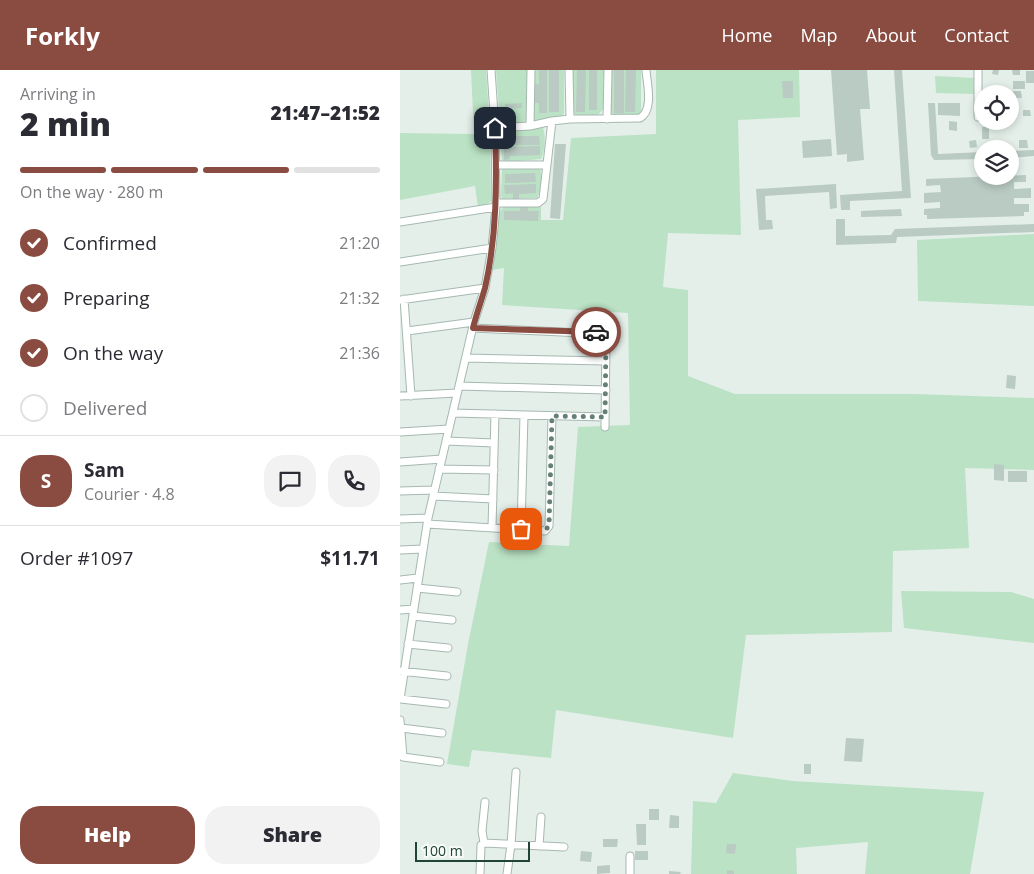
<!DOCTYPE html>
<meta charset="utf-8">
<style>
:root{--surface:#fff;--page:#f2f2f3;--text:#2b2b33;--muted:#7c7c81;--line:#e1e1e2;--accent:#8a4c41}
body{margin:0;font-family:"Open Sans",sans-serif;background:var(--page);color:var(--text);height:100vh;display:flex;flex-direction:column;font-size:19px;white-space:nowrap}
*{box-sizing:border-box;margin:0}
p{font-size:16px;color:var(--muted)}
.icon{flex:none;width:28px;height:28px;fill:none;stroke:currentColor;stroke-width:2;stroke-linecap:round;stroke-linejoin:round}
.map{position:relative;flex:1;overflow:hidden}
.drawer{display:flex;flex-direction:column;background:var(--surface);width:400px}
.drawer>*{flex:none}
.buttons{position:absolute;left:574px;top:15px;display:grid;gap:10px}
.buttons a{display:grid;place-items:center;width:45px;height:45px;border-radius:50%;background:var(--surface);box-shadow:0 2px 8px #0003;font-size:25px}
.scale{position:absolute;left:15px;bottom:12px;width:115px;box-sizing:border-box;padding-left:5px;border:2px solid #214439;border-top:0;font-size:14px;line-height:18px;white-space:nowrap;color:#214439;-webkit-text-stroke:4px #f6fbf8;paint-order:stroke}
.pin{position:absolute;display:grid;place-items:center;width:42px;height:42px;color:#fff;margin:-21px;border-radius:10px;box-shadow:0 2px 8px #0006}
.courier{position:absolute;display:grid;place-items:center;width:50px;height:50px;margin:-25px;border:4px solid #8a4c41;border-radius:50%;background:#fff;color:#222;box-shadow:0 1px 6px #0007}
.summary em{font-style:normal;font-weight:800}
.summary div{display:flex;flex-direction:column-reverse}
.summary{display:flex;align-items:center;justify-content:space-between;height:85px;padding:0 20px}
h1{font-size:32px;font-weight:800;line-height:38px}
.bar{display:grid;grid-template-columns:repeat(4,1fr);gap:8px 5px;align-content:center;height:60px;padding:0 20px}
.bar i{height:6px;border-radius:4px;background:var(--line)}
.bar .selected{background:var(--accent)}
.bar p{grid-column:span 4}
.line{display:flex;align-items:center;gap:12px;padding:0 20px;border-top:1px solid var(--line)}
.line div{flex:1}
.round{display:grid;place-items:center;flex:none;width:52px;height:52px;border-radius:20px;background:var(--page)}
ol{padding:0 20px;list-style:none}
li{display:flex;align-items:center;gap:15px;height:55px}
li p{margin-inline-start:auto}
li .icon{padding:5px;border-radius:50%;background:var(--accent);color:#fff;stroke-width:4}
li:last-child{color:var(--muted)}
li i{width:28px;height:28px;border:2px solid var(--line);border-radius:50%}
.primary-button{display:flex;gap:10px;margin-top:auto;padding:10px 20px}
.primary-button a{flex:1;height:58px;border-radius:20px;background:var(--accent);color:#fff;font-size:20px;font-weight:800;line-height:58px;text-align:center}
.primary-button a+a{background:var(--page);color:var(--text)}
header{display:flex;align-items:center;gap:30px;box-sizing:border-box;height:70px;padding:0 25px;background:var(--accent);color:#fff}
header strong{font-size:24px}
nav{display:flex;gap:28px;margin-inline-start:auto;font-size:18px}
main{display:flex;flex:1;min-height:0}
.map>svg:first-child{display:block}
.green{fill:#bbe2c4}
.building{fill:#b9cbc3}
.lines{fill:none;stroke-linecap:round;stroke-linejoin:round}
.minor-casing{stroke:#a6b8b1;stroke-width:9}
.minor{stroke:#fff;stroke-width:7}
.done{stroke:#658077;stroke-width:5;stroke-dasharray:0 9}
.route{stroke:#8a4c41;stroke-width:6}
</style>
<header>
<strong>Forkly</strong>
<nav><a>Home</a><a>Map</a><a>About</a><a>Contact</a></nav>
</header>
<main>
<section class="drawer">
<div class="summary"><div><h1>2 min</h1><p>Arriving in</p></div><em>21:47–21:52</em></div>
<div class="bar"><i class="selected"></i><i class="selected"></i><i class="selected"></i><i></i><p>On the way · 280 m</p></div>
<ol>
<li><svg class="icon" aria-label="check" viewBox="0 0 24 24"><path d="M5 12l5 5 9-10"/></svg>Confirmed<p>21:20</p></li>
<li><svg class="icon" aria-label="check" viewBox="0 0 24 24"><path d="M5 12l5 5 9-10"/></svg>Preparing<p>21:32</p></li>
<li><svg class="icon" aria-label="check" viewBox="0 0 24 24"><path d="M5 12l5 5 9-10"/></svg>On the way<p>21:36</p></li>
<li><i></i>Delivered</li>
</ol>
<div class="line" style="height:90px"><b class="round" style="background:var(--accent);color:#fff">S</b><div><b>Sam</b><p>Courier · 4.8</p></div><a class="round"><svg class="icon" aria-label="chat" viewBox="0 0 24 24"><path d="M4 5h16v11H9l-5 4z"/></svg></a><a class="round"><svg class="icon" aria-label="phone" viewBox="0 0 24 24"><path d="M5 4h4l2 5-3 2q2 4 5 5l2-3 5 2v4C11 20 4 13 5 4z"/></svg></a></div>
<div class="line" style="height:65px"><div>Order #1097</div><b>$11.71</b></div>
<div class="primary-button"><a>Help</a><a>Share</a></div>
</section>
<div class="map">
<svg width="634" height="804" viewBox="0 0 634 804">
<rect width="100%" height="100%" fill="#e4efea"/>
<path class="green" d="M71 0H86L90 62 91 131 86 135 78 137 75 116 0 130V63L74 64Z
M96 0H127V49L125 52 103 54 100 52Z
M134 0H164V43L162 46 136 51 133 50Z
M173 0H204L203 39 198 45 177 46 173 42Z
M211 0H241V41L238 45H214L211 42Z
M256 0H399L400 47 338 50 341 165 268 163 263 217 288 220V306L335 324H514L634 328V400L565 398 569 478 493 481 492 562 346 565 333 668 156 640 151 688 72 680 69 697 47 694 68 574 89 472 169 476 178 357 230 355 228 243 102 235 104 198 92 200 99 144 103 137 135 135 140 136 141 138V150H163L171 68 256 64Z
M535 6 575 8V24L536 23Z
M581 20H610V48V24H582L581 48Z
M140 57 143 58C146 66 145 81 141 89L105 92 102 90 100 64 102 62Z
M104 98 140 99C143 107 142 120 137 128L103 129 101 126 102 100Z
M634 164V236L518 231 517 170Z
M501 521 611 522 634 529V573L504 558Z
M333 703 393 711 584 722 570 804H465L468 772 396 778 397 804H291L293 731 316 733Z"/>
<path class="building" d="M139 0H147V43H139V33H134L135 14H139Z
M149 0H159V42H149Z
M177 0H186L185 42H176Z
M189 0H197V40H189Z
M214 0H224V43H214Z
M226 0H236L235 42H225Z
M431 0H467L470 39H460L464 90 447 92V84L437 85Z
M494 0H502L511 128 450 131V140H441L440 125 502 121Z
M593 0H599L598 5 592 4Z
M612 0H620V5H613Z
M626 1H634V13H626Z
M382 11H393V28H383Z
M613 11H625V19H613Z
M611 21H621L622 28H612Z
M122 33V38L105 39V34Z
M528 33H535L538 84 582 82V89L534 90 531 85Z
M538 33H560V46L538 45Z
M623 40H630L631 46H623Z
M549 51 557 52V61L549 60Z
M582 57H589V69H582Z
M104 66H139L140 75H104Z
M431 69 432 86 403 88 402 71Z
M576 70 577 77 570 78 569 71Z
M619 70H627L628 78H619Z
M155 74H166L160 149 150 148Z
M140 76V85L110 86V89L104 90V77Z
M634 80V86L610 88V81Z
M135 103 136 112 105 113V104Z
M626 105V112H614V119L631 118V128H614V134H629V142H624V146L527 149V145H524V139L540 138V132L524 133V123L541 122 540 115 526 116V109Z
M136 114V123L119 124V129H113V123L105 124 104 115Z
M436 114 437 138 430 139 429 122 365 126 366 150H372L373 159 359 160 356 119Z
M120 136H128V141H139L138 151 104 150V141H120Z
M501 139 502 146 461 147V141Z
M436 149H445V166L491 165 495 159 634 154V162L497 167 496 173 436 175Z
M607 305 616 306 615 319 606 318Z
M594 394 604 395V411L594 410Z
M608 401H627V412H608Z
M446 668 464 669 462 692 444 691Z
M404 694H411V704H404Z
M249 739H259V750H249Z
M270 745 279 746V758H269Z
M236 754H246V775H237Z
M203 769H218L217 777H203Z
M327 774H336L335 784 326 783Z
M181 781 192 782 191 792 180 791Z
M235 781H248V790H235Z
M210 795V803L197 804V796Z
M327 800 334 801V804H327Z
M269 801 281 802 280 804H269Z"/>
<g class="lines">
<g class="minor-casing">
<path id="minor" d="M91 0 95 58 130 56 152 51 170 49 240 48C254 40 247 14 246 0
M169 0 170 49
M578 47V0
M207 49 208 0
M130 56 131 0
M95 58 96 137
M96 95H146
M96 133H138L143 129 152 51
M0 152 96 137 92 178 85 218 74 252 28 448 0 629
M0 192 92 178
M4 229 11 326
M0 230 85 218
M73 258 204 264 206 267 205 357
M7 261 74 252
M66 288 206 291
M59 316 206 320
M0 326 57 323
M53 343 205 347
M0 362 49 359
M46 371 94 373
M0 392 42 389
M39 399 94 400
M0 421 34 420
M33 426 93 429
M0 449 28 448
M27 454 145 461 149 456 152 346
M92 458 95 344
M121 459 124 345
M0 480 23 479
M0 510 18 508
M17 518 57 522
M0 540 14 539
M13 546 52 550
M8 574 48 578
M0 601 47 606
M0 629 46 634
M0 650 3 687 40 692
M1 658 42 663
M84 773 82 761 85 732
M139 776 141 747
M230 786V804
M80 804 81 775 84 773 164 777
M107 804 111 775 116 702"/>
</g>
<use href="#minor" class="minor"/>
</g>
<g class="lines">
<path class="done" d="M121 459 145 460 149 456 152 346 205 347 206 267 202 262H196"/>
<path class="route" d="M95 58C97 112 97 165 85 218 81 232 76 245 73 258L196 262"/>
</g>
</svg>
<div class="buttons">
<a><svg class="icon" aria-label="locate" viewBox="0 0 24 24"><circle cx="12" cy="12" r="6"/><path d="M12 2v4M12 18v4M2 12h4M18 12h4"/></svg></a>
<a><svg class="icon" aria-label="layers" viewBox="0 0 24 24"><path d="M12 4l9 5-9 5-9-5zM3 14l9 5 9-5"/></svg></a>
</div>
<div class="scale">100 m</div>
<div class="pin" style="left:121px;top:459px;background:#ea580c"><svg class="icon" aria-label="bag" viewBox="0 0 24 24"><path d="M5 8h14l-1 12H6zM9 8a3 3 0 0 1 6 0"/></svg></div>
<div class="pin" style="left:95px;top:58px;background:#1f2937"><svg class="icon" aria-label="home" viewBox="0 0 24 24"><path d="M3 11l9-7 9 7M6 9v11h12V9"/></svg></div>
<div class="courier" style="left:196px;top:262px"><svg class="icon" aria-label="car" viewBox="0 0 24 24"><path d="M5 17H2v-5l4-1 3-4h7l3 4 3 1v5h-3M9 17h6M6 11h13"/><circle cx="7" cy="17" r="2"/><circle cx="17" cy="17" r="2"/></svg></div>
</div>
</main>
